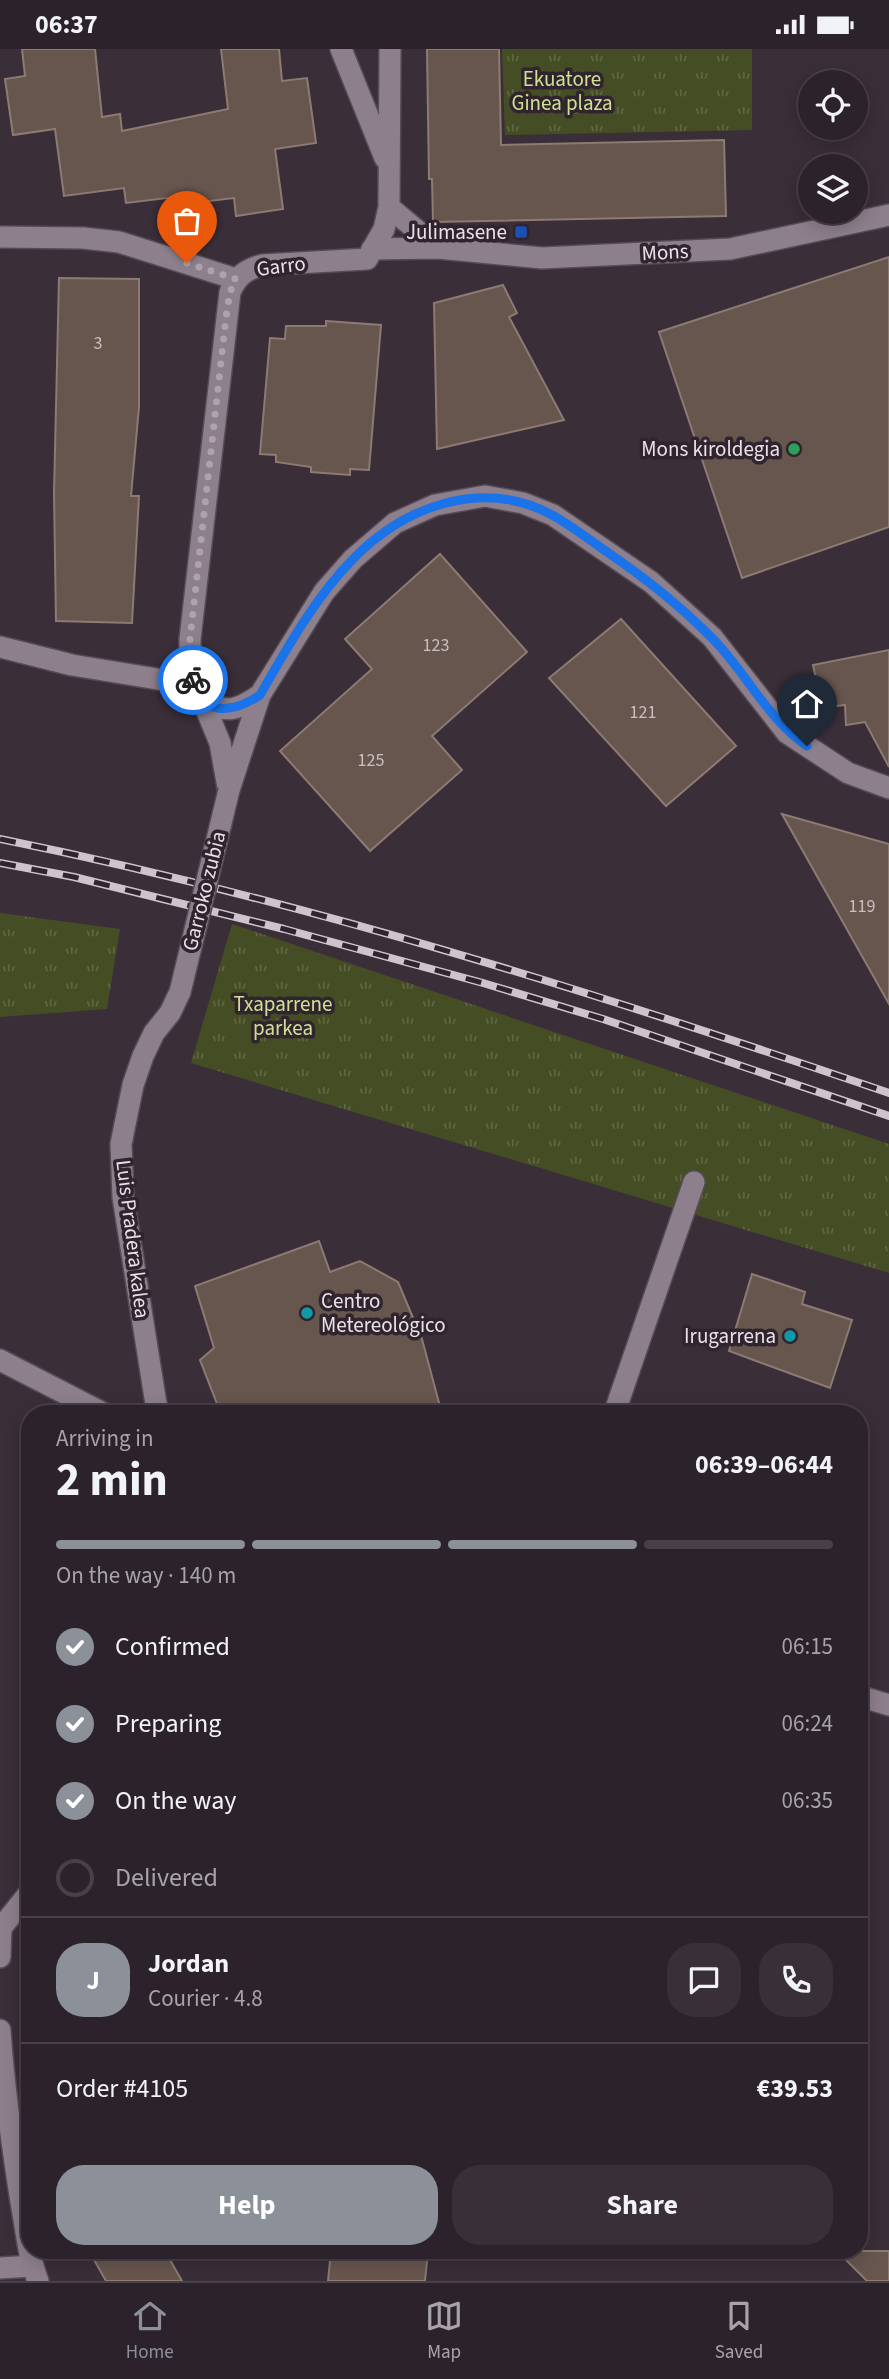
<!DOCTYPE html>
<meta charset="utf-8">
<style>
:root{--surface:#2c222b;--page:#382f37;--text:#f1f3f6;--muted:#a6a4a9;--line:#483f47;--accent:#8c9099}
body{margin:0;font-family:"Source Sans 3",sans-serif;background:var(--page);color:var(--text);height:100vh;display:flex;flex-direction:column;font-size:26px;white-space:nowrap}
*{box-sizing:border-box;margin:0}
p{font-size:23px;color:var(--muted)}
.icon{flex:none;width:38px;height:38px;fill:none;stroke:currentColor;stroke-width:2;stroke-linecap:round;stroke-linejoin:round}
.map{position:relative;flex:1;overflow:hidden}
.details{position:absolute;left:21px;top:1356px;width:847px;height:854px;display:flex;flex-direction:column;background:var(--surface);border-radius:28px;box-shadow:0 4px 18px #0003,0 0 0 2px var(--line)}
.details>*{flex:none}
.tools{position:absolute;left:798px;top:21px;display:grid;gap:14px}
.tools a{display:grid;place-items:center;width:70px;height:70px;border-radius:50%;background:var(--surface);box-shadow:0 4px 18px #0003,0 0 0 2px var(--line);font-size:35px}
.pin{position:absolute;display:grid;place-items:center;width:60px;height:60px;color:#fff;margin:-72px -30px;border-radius:50% 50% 50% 0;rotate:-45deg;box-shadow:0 0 7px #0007}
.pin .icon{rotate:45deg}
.courier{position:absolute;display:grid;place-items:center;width:70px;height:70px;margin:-35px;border:5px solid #1a73e8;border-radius:50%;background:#fff;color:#222;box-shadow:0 2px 9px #0007}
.head em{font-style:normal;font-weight:700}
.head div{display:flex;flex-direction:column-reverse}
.head{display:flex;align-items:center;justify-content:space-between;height:119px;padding:0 35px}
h1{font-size:46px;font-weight:700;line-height:52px}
.bar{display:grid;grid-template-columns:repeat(4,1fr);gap:10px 7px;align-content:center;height:84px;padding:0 35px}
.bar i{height:9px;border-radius:5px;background:var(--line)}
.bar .selected{background:var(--accent)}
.bar p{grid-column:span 4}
.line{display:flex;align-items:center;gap:18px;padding:0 35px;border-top:2px solid var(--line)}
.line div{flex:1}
.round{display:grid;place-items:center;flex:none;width:74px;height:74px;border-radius:28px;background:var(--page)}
ol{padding:0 35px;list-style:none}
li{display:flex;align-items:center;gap:21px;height:77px}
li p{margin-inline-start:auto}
li .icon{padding:7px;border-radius:50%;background:var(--accent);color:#fff;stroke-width:4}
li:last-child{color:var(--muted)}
li i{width:38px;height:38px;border:4px solid var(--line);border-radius:50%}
.cta{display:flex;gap:14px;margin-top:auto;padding:14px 35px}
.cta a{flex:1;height:80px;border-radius:28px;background:var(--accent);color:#fff;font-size:28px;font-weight:700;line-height:80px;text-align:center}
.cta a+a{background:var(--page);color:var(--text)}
.status{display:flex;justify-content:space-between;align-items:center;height:49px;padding:0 35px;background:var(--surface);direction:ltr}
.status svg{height:19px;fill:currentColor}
.menu{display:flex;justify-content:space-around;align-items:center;height:98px;border-top:2px solid var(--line);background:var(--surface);font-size:19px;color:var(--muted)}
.menu a{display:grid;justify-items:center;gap:4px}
.menu .selected{color:var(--accent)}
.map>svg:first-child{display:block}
.park{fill:url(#park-tufts)}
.building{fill:#67564e;stroke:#8d7a72;stroke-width:2}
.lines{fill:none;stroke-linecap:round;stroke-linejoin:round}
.service-casing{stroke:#554b54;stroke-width:24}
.minor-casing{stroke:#554b54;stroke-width:24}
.service{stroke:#8d7f8c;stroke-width:21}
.minor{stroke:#8d7f8c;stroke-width:21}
.rail-casing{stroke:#cdc4cc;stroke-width:8}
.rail{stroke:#30242f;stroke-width:5;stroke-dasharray:16;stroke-linecap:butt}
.minor-bridge-casing{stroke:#554b54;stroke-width:24;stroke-linecap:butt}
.minor-bridge{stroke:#8d7f8c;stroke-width:21}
.done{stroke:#aca3ab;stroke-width:7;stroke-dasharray:0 12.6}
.route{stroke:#1a73e8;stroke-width:9}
.transit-dot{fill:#1a4fb4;stroke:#30242f;stroke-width:2.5}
.leisure-dot{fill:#2e9e5b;stroke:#30242f;stroke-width:2.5}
.culture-dot{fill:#0f9aa8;stroke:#30242f;stroke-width:2.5}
.labels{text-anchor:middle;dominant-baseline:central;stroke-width:7;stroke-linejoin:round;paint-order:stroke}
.number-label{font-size:18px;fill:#c9bfc2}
.park-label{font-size:21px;fill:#cfe092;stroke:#30242f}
.poi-label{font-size:21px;fill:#eae2e9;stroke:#30242f;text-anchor:end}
.street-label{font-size:21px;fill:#eae2e9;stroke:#30242f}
</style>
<div class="status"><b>06:37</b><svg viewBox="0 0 49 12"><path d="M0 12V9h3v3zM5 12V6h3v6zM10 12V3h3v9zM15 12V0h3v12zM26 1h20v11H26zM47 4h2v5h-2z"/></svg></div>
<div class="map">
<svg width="889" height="2232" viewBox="0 0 889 2232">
<defs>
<pattern id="park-tufts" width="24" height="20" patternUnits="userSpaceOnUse" patternTransform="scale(1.75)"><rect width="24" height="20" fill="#454d24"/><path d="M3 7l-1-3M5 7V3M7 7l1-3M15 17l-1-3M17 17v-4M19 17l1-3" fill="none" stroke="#606644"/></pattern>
</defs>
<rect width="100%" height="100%" fill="#3a2e39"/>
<path class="park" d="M502 0H752V81L505 86Z
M0 864 120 880 107 960 0 968Z
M232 875 889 1095V1224L191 1014Z"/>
<path class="building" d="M22 0H95L102 68 120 65 122 82 228 60 221 0H279L282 32 307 29 316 94 275 100 283 160 236 167 234 149 176 156 175 148 126 154 124 139 64 147 55 80 13 86 5 30 25 27Z
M427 0H499L501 96 724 91 726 167 433 173 432 130H429Z
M889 208V478L742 529 659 283Z
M59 229 139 230V358L131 447H139L132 574 56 572 54 444Z
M503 236 517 264 509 268 564 371 437 400 434 254Z
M326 272 381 276 369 421 350 420V426L311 423V418L276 413V406L260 405 270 289 285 290 286 277H326Z
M440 505 527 603 432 687 462 721 370 802 280 702 372 620 345 590Z
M621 570 736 697 666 757 549 629Z
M889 601V718L865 673 846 676 845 656 822 659 813 616Z
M782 765 889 795V955Z
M319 1192 330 1223 360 1212 398 1233 422 1290 442 1365H221L200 1311 214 1299 195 1237Z
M752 1225 805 1243 802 1255 852 1271 830 1339 729 1302Z
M89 2202H165L182 2232H106Z
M331 2202H428L425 2232H328Z
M837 2202H889V2232H867Z"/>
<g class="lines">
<g class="service-casing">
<path id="service" d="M0 598 72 616 194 636"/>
</g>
<g class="minor-casing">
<path id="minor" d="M341 0 385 109
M389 158 438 199
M0 188 83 189 119 193 236 230
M372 200 438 199 542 209 730 200 889 166
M202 650C226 666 238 661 260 646
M228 739 220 694 202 650 194 636 190 617V590L230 243C237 227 245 221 262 216L367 210 384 180 389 158 390 0
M229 741 260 646 324 543 353 510 395 474 435 456 485 447 523 454 553 466 651 533 712 588 787 684 848 724 889 739
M0 1311 105 1365
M160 1365 156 1355 123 1148 121 1095 133 1036 143 1007 154 984 170 964 180 943
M614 1365 694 1133
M859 1647 889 1656
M0 1908 1 1879 30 1843
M0 1981C4 2039 12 2096 21 2153 26 2179 28 2207 38 2232
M0 2219 32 2217"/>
</g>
<use href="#service" class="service"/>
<use href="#minor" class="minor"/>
<g class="rail-casing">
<path id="rail" d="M0 790C302 851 597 944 889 1044
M0 814 74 828 284 880 483 934 603 970 889 1067"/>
</g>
<use href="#rail" class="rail"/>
<g class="minor-bridge-casing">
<path id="minor-bridge" d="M180 943 229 741"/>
</g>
<use href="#minor-bridge" class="minor-bridge"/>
</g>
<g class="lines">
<path class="done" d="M187 214 236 230 230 243 226 268 190 590V617L193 631"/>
<path class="route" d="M193 631C202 670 235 663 260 646 286 601 316 547 353 510 406 456 484 428 554 467 573 478 590 491 607 503 644 528 678 555 710 587 745 621 766 669 807 697"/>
</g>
<rect class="transit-dot" x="514" y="176" width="14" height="14" rx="3.5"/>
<circle class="leisure-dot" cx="794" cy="400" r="7"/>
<g class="culture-dot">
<circle cx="307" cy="1264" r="7"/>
<circle cx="790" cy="1287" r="7"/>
</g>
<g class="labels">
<g class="number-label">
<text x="98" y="294">3</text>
<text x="436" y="596">123</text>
<text x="643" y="663">121</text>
<text x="371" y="711">125</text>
<text x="862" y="857">119</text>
</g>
<g class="park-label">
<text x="562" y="30">Ekuatore<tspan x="562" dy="24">Ginea plaza</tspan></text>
<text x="283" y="955">Txaparrene<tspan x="283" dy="24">parkea</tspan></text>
</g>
<g class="poi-label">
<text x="507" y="183">Julimasene</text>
<text x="780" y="400">Mons kiroldegia</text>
<text x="321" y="1252" text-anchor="start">Centro<tspan x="321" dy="24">Metereológico</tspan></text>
<text x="776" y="1287">Irugarrena</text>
</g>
<g class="street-label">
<text transform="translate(665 203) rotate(-3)">Mons</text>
<text transform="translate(281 217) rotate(-7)">Garro</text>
<text transform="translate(204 842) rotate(-76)">Garroko zubia</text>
<text transform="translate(133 1190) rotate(83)">Luis Pradera kalea</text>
</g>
</g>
</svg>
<div class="tools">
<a><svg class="icon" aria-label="locate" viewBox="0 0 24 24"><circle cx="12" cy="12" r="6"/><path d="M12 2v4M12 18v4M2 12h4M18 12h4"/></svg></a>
<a><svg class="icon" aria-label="layers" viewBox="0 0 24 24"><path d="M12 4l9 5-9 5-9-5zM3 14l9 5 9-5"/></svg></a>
</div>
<div class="pin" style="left:187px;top:214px;background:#ea580c"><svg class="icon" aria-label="bag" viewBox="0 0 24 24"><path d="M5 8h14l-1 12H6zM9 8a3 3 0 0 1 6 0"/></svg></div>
<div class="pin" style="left:807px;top:697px;background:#1f2937"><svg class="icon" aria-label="home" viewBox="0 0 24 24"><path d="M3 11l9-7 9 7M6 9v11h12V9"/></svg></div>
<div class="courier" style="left:193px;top:631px"><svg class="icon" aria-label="bike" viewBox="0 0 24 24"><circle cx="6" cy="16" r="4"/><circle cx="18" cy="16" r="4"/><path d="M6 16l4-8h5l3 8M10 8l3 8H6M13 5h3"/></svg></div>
<section class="details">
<div class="head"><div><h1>2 min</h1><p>Arriving in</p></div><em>06:39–06:44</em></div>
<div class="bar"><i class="selected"></i><i class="selected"></i><i class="selected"></i><i></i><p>On the way · 140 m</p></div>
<ol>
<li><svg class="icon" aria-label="check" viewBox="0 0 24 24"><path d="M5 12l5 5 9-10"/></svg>Confirmed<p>06:15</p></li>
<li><svg class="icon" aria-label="check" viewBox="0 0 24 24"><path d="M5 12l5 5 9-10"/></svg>Preparing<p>06:24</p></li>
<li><svg class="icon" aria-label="check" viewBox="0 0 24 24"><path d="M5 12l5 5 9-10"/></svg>On the way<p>06:35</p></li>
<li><i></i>Delivered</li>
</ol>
<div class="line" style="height:126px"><b class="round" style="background:var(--accent);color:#fff">J</b><div><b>Jordan</b><p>Courier · 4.8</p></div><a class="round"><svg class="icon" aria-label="chat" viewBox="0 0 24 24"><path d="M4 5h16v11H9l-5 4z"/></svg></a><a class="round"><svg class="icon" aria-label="phone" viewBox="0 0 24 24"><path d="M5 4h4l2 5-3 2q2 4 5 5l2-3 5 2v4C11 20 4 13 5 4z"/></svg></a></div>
<div class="line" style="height:91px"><div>Order #4105</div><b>€39.53</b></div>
<div class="cta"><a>Help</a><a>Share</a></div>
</section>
</div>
<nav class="menu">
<a class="selected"><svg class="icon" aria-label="home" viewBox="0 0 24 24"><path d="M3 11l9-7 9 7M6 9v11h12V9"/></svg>Home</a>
<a><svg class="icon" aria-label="map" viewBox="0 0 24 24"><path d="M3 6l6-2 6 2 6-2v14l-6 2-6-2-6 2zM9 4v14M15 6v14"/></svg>Map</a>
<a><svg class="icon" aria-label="saved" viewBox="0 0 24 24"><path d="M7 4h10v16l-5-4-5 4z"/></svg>Saved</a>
</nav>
